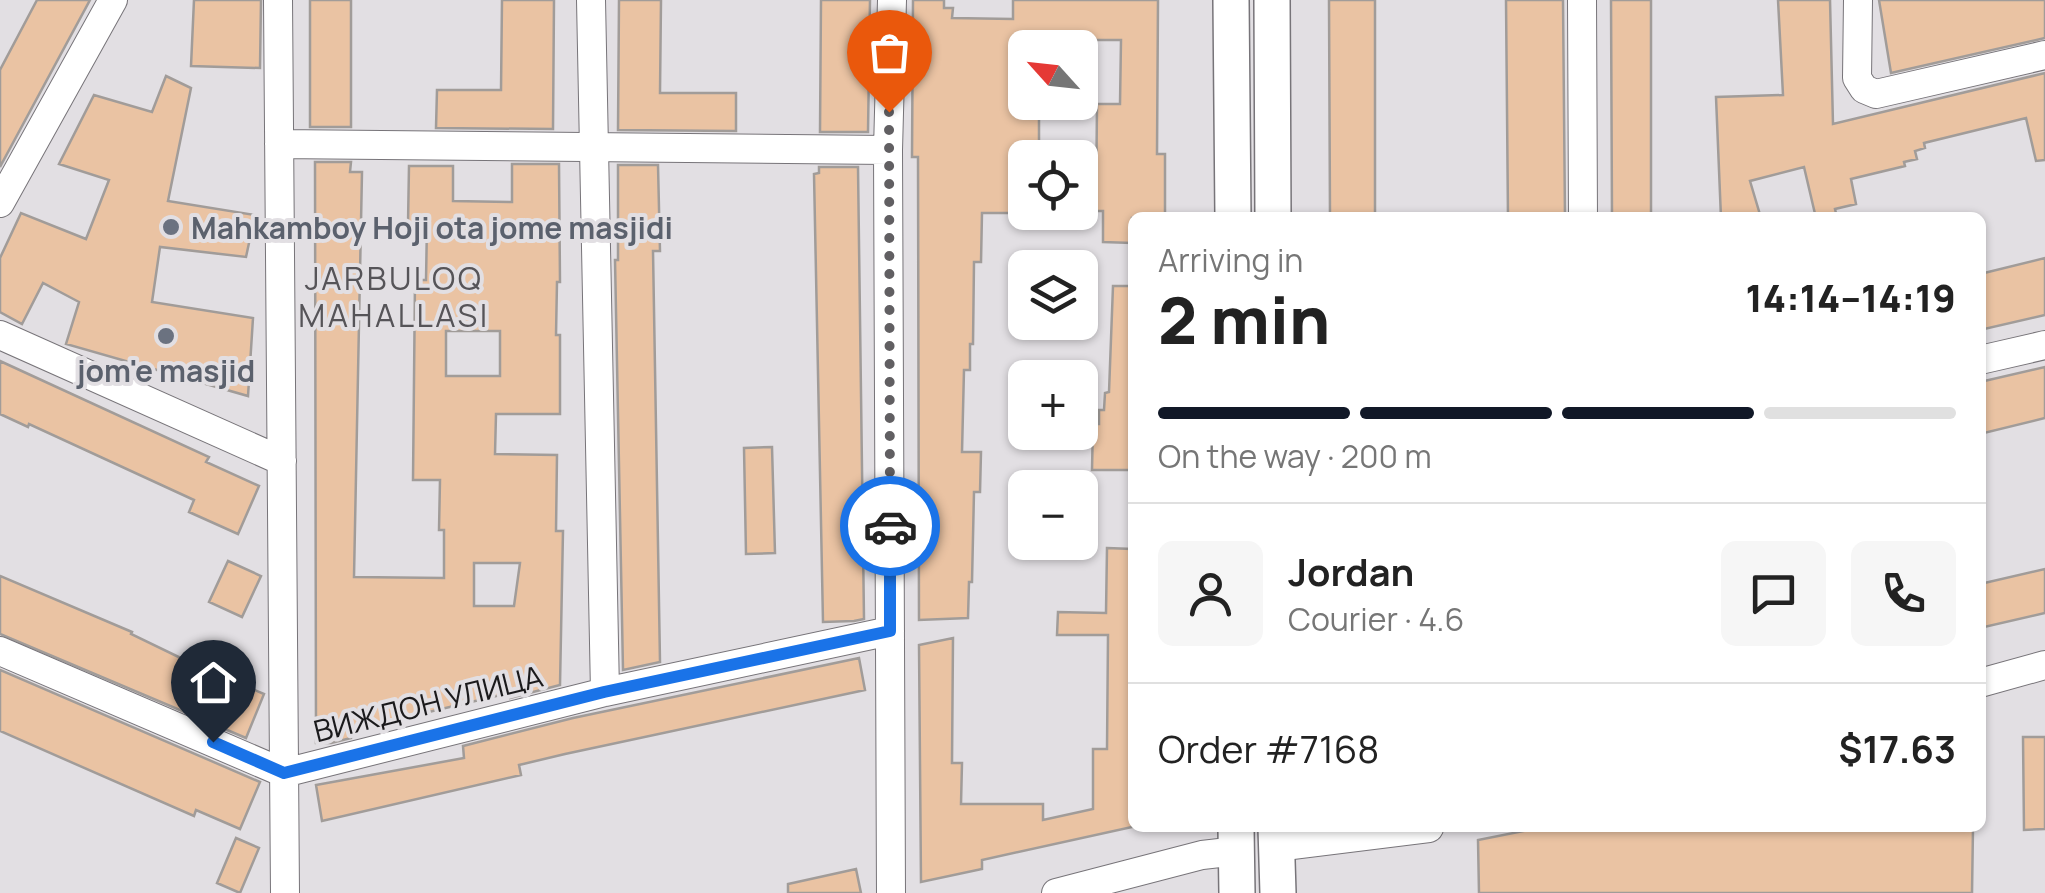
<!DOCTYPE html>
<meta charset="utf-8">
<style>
:root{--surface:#fff;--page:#f6f6f6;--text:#222;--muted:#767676;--line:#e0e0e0;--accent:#111827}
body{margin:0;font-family:Manrope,sans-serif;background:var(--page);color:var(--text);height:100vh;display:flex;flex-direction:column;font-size:38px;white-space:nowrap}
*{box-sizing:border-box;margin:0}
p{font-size:32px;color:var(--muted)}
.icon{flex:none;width:55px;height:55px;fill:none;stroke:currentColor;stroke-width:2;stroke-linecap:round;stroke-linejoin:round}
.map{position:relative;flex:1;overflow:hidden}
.drawer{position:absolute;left:1128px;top:212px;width:858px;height:620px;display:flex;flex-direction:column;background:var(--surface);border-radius:15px;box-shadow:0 2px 8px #0004}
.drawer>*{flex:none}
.needle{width:65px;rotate:297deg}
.controls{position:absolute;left:1008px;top:30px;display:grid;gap:20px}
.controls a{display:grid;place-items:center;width:90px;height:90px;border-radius:15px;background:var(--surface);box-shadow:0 2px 8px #0004;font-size:50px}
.pin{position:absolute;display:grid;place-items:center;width:85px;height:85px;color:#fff;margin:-102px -42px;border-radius:50% 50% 50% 0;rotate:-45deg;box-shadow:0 0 10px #0007}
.pin .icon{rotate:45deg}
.courier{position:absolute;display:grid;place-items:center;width:100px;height:100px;margin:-50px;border:8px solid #1a73e8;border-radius:50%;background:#fff;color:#222;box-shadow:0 2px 12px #0007}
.overview em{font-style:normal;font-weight:800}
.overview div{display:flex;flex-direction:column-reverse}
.overview{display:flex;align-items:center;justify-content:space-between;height:170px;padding:0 30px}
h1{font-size:65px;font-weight:800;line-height:75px}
.bar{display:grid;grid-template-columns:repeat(4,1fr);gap:15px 10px;align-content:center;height:120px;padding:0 30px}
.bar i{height:12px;border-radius:8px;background:var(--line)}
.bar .on{background:var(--accent)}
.bar p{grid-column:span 4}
.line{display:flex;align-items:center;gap:25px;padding:0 30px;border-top:2px solid var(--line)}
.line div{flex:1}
.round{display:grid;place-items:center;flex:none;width:105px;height:105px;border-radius:15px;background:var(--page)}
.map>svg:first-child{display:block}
.building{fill:#eac3a3;stroke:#a19c99;stroke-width:2.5;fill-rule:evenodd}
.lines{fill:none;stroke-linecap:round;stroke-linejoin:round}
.minor-casing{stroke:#777479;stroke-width:30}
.major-casing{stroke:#777479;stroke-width:38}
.minor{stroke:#fff;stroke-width:28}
.major{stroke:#fff;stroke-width:35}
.done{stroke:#615f62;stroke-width:10;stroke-dasharray:0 18}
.route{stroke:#1a73e8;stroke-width:12}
.worship-dot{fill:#6b7280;stroke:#e2dfe3;stroke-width:4}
.labels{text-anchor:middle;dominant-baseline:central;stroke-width:8;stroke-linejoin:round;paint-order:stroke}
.worship-label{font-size:30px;font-weight:bold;fill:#5b616d;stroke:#e2dfe3;text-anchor:start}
.street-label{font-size:30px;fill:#1b1a1c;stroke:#e2dfe3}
.neighbourhood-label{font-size:32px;letter-spacing:2.5px;fill:#565458;stroke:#e2dfe3}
</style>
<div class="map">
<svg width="2045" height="893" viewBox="0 0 2045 893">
<rect width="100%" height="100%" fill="#e2dfe3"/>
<path class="building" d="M37 0H90L0 167V70Z
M194 0H261L260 68 191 66Z
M310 0H351V127H310Z
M502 0H554L553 129 436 128 437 90H501Z
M619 0H661L660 93H736V131L618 130Z
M821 0H870L868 132H820Z
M913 0H944V8H953L952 18 1013 19V0H1158L1157 154H1165V218H1132V243L1103 242V211H1096L1097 104H1120L1121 40H1080V46L1025 48V102H1039V158H1025V213H982L981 262H974L973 344H970V370H964L962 452H981L980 492H974L972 582H969L968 618 919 620 918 157H912Z
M1329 0H1375V218H1330Z
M1506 0H1563L1565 218H1508Z
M1611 0H1651V218H1612Z
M1778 0H1830L1833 124 2045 73V160L2036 161 2026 118 1924 143 1925 148 1915 151 1917 159 1904 162 1905 166 1851 179 1856 204 1835 209 1837 218H1816L1804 167 1750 181 1761 218H1721L1716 97 1783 95Z
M1879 0H2045V38L1891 73Z
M166 76 191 88 168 201 255 215 246 257 160 247 152 302 253 318 248 396 66 344 79 302 43 283 22 324 0 312V258L21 213 86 239 109 180 59 164 94 95 152 112Z
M315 162H351L350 172H362L354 577 444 578V530H439L440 480H413L415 280H426L427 225 408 224 409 166H453V201L512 202V164H559L560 282H557L556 335H560V414H496L495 454 557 455 556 531H563L560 685 510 698 509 693 399 719 351 727V738L331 743H316ZM446 331H500V376H446ZM474 563H520L514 606H474Z
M618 165H658L660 251H653L660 662 623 670 615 260H618Z
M819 167H858L864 619 854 621 823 622 814 174 819 173Z
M2045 258V315L1980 330V274Z
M1113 286H1132V470H1092L1093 424H1099V410H1104L1105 393 1109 392Z
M0 361 209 457 206 462 259 486 238 534 189 512 194 500 29 424 28 427 0 414Z
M2045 367V418L1980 434V382Z
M772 447 775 553 746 554 744 448Z
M1107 548 1132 549V827L982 860V869L921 882 919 645 953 638 952 763H962L961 804H1043V820L1093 809V749H1107L1108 635H1057L1058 612 1106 613Z
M228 561 261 576 242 617 209 602Z
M2045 569V613L1980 628V584Z
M0 576 132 632 131 634 191 663 264 694 246 738 0 634Z
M859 658 865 690 565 754 519 765 521 775 322 821 316 785 464 758 463 746 573 718Z
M0 670 260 782 240 829 196 810 194 816 0 731Z
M2023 737H2045V829L2024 830Z
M1539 828H1973L1972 893H1479L1478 840Z
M236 838 259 848 240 893 217 883Z
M856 869 861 893H788V884Z"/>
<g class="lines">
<g class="minor-casing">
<path id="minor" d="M278 0 285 893
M591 0 605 692
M1582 0 1583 218
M1858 0 1857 78 1864 89 1876 94 2045 55
M279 144 888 150
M0 203 113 0
M0 335 282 461
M1980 360 2045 345
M0 651 284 773 605 692 890 631
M1980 683 2045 665
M1276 847 1429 828
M891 893 888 150 892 0
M1056 893 1202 855 1237 851"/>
</g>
<g class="major-casing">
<path id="major" d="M1231 0 1233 218
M1272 0 1273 218
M1236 828 1237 893
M1276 828 1278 893"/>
</g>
<use href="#minor" class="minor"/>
<use href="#major" class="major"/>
</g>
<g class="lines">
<path class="done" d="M889 112 890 526"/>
<path class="route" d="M213 742 284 773 604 692 890 631V526"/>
</g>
<g class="worship-dot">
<circle cx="171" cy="227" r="10"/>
<circle cx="166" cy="336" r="10"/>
</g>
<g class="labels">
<g class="worship-label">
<text x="191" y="227">Mahkamboy Hoji ota jome masjidi</text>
<text x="166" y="370" text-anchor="middle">jom'e masjid</text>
</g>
<g class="street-label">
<text transform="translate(428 703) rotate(-14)">ВИЖДОН УЛИЦА</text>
</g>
<g class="neighbourhood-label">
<text x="394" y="278">JARBULOQ<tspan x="394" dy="37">MAHALLASI</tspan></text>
</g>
</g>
</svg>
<div class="controls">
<a><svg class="needle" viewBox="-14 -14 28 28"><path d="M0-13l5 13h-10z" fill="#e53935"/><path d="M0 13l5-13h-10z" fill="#767676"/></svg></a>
<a><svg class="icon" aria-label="locate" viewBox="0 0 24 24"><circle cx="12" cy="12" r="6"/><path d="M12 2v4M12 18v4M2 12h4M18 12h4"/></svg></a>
<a><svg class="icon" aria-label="layers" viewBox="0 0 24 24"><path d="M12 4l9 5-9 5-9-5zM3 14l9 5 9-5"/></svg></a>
<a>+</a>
<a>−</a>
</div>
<div class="pin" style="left:889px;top:112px;background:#ea580c"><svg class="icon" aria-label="bag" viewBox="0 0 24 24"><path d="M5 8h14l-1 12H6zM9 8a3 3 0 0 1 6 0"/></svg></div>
<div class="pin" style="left:213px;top:742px;background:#1f2937"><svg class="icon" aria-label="home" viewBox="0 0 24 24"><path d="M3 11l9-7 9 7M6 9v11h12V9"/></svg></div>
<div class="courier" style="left:890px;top:526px"><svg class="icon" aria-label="car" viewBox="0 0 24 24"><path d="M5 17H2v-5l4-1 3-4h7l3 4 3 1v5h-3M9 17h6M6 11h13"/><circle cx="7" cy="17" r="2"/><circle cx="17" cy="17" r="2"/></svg></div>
<section class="drawer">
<div class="overview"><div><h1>2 min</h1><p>Arriving in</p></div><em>14:14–14:19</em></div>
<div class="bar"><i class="on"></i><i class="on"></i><i class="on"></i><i></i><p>On the way · 200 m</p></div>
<div class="line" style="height:180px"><a class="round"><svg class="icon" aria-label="person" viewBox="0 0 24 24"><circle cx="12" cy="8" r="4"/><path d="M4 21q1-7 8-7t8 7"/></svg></a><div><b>Jordan</b><p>Courier · 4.6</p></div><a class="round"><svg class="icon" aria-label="chat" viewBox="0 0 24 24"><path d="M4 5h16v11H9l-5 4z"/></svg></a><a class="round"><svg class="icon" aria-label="phone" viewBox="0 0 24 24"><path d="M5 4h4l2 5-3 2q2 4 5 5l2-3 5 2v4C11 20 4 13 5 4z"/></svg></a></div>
<div class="line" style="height:130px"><div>Order #7168</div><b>$17.63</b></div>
</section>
</div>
